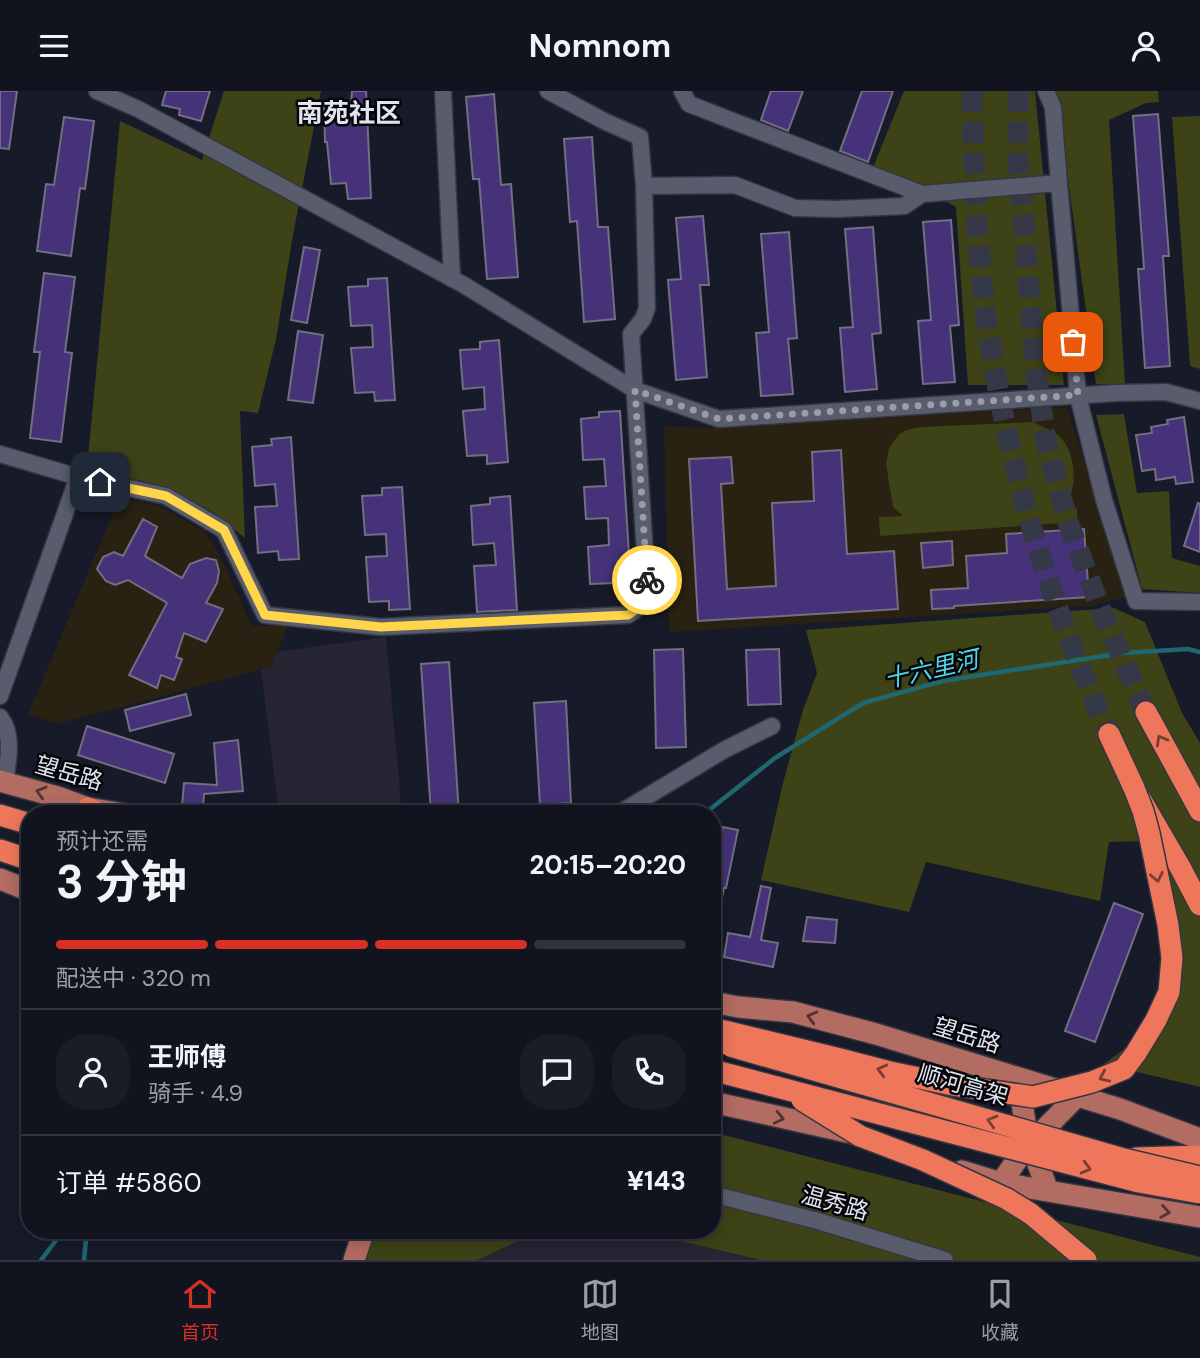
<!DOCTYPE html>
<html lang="zh">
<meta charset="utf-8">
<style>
:root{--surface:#11141f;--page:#1a1d28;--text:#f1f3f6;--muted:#9c9ea4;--line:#30333d;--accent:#d93025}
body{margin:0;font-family:"DM Sans","Noto Sans SC",sans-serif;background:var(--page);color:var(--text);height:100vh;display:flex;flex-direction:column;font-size:26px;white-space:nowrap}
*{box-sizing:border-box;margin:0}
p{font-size:23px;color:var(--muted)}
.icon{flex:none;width:38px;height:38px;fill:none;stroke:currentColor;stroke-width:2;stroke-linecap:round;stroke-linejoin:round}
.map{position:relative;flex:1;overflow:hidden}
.details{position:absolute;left:21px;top:714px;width:700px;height:434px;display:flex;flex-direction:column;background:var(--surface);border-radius:28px;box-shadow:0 4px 18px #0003,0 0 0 2px var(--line)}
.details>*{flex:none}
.pin{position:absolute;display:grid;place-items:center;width:60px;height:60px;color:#fff;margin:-30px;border-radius:14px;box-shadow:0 4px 10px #0006}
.courier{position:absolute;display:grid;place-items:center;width:70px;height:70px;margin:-35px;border:5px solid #ffd54a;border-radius:50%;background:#fff;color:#222;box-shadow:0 2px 9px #0007}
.headline em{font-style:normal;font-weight:700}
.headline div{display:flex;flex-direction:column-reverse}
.headline{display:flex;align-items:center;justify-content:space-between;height:119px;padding:0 35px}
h1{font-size:46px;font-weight:700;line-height:52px}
.bar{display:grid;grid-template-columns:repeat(4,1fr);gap:10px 7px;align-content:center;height:84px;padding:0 35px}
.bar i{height:9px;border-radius:5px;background:var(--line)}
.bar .current{background:var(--accent)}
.bar p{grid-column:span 4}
.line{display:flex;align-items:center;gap:18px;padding:0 35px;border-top:2px solid var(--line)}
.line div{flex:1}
.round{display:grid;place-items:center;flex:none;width:74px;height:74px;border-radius:28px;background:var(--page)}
header{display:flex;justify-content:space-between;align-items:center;height:91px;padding:0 35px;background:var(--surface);font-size:32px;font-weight:700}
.menu{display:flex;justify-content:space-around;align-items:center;height:98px;border-top:2px solid var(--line);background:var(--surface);font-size:19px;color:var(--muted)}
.menu a{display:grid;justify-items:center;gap:4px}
.menu .current{color:var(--accent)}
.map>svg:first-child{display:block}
.commercial{fill:#272434}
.education{fill:#292111}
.green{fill:#3d4217}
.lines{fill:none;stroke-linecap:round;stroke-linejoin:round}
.stream{stroke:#206770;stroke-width:4.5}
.building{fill:#453279;stroke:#716f81;stroke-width:2}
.highway-tunnel{stroke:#353846;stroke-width:21;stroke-dasharray:21 10;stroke-linecap:butt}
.minor-casing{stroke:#353641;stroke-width:19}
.major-casing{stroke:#353641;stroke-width:24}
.highway-casing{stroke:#353641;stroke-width:24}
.minor{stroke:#585c6d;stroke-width:16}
.major{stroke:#b26c62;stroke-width:21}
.highway{stroke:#ee775b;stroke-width:21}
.highway-bridge-casing{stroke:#353641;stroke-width:24;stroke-linecap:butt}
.highway-bridge{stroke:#ee775b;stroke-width:21}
.oneway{stroke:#7a3e33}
.oneway2{stroke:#533432}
.done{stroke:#9a9da8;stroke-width:7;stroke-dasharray:0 12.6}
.route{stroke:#ffd54a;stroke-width:9}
.labels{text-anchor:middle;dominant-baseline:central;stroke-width:5;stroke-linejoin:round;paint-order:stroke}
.street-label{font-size:23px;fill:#e1e3ed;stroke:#05060b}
.water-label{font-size:24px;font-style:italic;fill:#50d7e7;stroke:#05060b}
.quarter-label{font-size:26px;font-weight:bold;fill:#e1e3ed;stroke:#05060b}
</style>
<header><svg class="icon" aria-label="menu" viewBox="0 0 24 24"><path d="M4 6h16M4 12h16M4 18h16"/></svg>Nomnom<svg class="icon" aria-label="person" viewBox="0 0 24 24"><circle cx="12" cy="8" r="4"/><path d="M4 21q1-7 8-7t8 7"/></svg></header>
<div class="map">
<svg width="1200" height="1169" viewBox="0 0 1200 1169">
<rect width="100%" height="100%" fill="#171a29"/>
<path class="commercial" d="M386 546 402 723H279L259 563Z
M382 1139H712L1039 1169H372Z"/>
<path class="education" d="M1067 316 1126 506 1090 515 669 541 664 335 710 337Z
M120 406 158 415 201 438 211 449 222 469 252 535 288 534 271 576 57 633 28 623Z"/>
<path class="green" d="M224 0H321L293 144 276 248 258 322 240 320 245 447 213 421 167 396 87 377 120 30 202 69Z
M904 0H1035L1064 294H968L956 116 919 97 872 79Z
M1056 0H1158L1159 11 1146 12 1109 29 1125 294 1096 293Z
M1200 25V278L1190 275 1172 26Z
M1124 323 1137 402 1169 400 1172 467 1200 475V502L1142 498 1096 324Z
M1033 331C1041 335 1051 339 1058 344 1073 356 1077 385 1071 402 1069 407 1065 412 1062 417H1077V431L880 445 879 426 903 425 893 416 886 373 889 357 899 343 907 339 921 336Z
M1114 517 1145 531 1182 622 1200 652V996L1104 973 1139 947 1161 899 1169 822 1143 750 1109 751 1100 810 926 771 909 821 761 789 782 696 803 619 817 582 806 539Z
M712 1041 1200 1166V1169H761L634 1139H712Z
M374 1139H592L536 1142 477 1169H364Z"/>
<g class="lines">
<path class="stream" d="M704 723 775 667 863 612 943 590 1123 562 1188 558 1200 561
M41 1169 64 1139
M84 1169 86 1149 89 1139"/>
</g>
<path class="building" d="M0 0H17L9 58 0 57Z
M166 0H210L201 30 179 24 180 18 162 14Z
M352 0H366L371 107 348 108 346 92 331 93 327 51H325L324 11 351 12Z
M771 0H803L788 40 761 29Z
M862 0H893L868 71 840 60Z
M494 3 501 94 511 93 518 186 487 188 479 88H473L466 6Z
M1158 23 1169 165H1163L1170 275 1145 277 1138 178H1144L1133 25Z
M64 26 94 30 85 98 80 97 71 165 37 160 46 93 54 94Z
M592 46 598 136H608L615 228 584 231 577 130 570 131 564 48Z
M703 125 709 194H700L707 286 676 289 668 189 681 188 676 127Z
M951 129 959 234 950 235 955 291 923 293 918 230 931 229 923 131Z
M873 136 881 242 872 243 877 298 845 301 840 237 853 236 845 138Z
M789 141 797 247 788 248 793 303 761 305 756 242 769 241 761 143Z
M304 156 320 159 307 232 291 229Z
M44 182 75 186 65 261 72 262 61 351 30 347 40 261H34Z
M387 187 395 309 375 310 374 301 355 302 351 257 373 256 372 234 351 235 348 196 368 195V188Z
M298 240 323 244 313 312 288 309Z
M499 249 508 371 487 373V364L467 365 463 320 485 318 484 296 463 298 460 259 480 258V251Z
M620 320 631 496 616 497 615 492 590 493 588 456 609 454 608 427 586 428 584 396 606 395 604 368 583 369 581 328 599 326V321Z
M1184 326 1193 391 1176 393 1175 386 1156 389 1155 378 1142 380 1136 344 1152 342 1151 336 1168 333 1167 329Z
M291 346 299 468 279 469 278 460 258 462 255 416 277 415 275 393 255 395 252 356 272 354 271 348Z
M841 359 847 463 894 460 898 518 698 530 689 368 731 366 733 392 721 393 727 498 776 495 772 412 814 410 812 361Z
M402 396 410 518 389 519V510L369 511 366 466 387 465 386 443 365 444 362 405 382 404V397Z
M510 405 517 519 477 521 474 475 496 474 494 452 473 454 471 415 490 413V407Z
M1198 412 1200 413V461L1184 455Z
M143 428 157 436 145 465 182 487 190 473 206 467 216 469 219 480 217 492 206 512 223 518 206 551 184 542 176 566 182 568 174 589 161 584 157 597 129 584 167 512 128 489 115 494 106 490 97 478 103 466 114 461 123 465Z
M1084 438 1089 506 954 515V517L932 518 931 499 968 497 966 465 1007 462 1006 443Z
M952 450 953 474 923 477 921 452Z
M683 558 686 656 656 657 654 559Z
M779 558 781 613 748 614 746 559Z
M449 571 459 723H431L421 573Z
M186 603 191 624 130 640 125 619Z
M566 610 571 712 540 714 534 612Z
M87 635 174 663 165 692 78 664Z
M238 649 243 700 204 703 203 716 182 715 184 692 217 694 214 652Z
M723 736 738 739 726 797H724L717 829H712V790Z
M761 795 771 797 761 849 778 852 773 876 724 866 728 842 750 846Z
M1114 812 1143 823 1095 951 1065 940Z
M807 826 837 829 835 852 803 850Z"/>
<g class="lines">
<path class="highway-tunnel" d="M972 0C974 86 977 174 991 259 1013 392 1053 521 1109 643
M1018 0V67L1036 282 1046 350 1068 431 1101 519 1146 621"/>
<g class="minor-casing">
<path id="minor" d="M97 0 138 18 464 194 635 299 719 328 1116 302 1166 301 1200 310
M443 0 452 188
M548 0 604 30 640 46 644 95 735 94 795 117 836 118 904 115 922 103
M682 0 689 13 922 103 1059 92 1078 305 1104 409 1136 510 1200 511
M1046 0 1053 16 1059 92
M0 363 78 386 0 605
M78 386 166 405 224 439 265 524 381 536 628 524 648 510 631 243 643 228 647 217 644 95
M0 626C14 643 8 671 5 691
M618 723 724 659 772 635
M712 1103 818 1130 945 1169"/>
</g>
<g class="major-casing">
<path id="major" d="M0 690 58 706 88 717 124 723
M0 788 30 800
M712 911 738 916 793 921 876 943 1120 1018 1200 1048
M712 1011 856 1043
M962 1080 1001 1092 1200 1126
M1001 1092 1025 1057 1028 1049 1018 988
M1048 1100 1032 1057 1034 1049 1077 1005
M354 1169 364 1139"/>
</g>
<g class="highway-casing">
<path id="highway" d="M1146 621 1200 720
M1109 643 1134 697 1180 776 1200 814
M88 717 101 723
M0 724 30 733
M0 759 30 769
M1136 1067 1200 1065"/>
</g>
<use href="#minor" class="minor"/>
<use href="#major" class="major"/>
<use href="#highway" class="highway"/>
<g class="highway-bridge-casing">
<path id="highway-bridge" d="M712 937 836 967 890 981 953 994 1033 1006 1092 991 1124 978 1136 962 1156 929 1169 901 1172 867 1168 834 1149 742 1143 720 1134 697
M730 955 1124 1068 1200 1086
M712 979 1139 1091 1200 1102
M802 1009 860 1045 923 1069 1007 1108 1031 1123 1086 1169"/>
</g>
<use href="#highway-bridge" class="highway-bridge"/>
</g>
<defs><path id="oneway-chevron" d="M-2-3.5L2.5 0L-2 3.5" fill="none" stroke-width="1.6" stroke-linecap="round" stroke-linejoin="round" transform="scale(1.75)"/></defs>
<g class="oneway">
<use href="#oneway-chevron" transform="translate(1161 649) rotate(-119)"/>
<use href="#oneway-chevron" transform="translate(1157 786) rotate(78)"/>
<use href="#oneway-chevron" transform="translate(882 979) rotate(-165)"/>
<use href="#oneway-chevron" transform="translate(1104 986) rotate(156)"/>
<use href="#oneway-chevron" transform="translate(992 1030) rotate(-164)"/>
<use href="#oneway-chevron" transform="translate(1086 1077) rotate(15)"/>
</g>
<g class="oneway2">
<use href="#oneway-chevron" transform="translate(41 701) rotate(-163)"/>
<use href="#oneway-chevron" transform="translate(812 926) rotate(-165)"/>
<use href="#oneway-chevron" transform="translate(779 1027) rotate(13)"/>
<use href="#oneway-chevron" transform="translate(1165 1121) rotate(10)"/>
</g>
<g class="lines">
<path class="done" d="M647 489 635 299 719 328 1078 304 1073 251"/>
<path class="route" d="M100 391 166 405 224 439 265 524 381 536 628 524 648 510 647 489"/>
</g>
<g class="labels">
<g class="street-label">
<text transform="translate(69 682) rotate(16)">望岳路</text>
<text transform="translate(967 944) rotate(17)">望岳路</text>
<text transform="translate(963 994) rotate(16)">顺河高架</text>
<text transform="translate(835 1112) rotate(16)">温秀路</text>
</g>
<g class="water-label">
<text transform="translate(931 578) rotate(-13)">十六里河</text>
</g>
<g class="quarter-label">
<text x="349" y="22">南苑社区</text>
</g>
</g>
</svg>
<div class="pin" style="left:1073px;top:251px;background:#ea580c"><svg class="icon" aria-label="bag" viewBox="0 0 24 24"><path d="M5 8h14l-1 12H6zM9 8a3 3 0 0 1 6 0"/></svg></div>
<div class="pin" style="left:100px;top:391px;background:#1f2937"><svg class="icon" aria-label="home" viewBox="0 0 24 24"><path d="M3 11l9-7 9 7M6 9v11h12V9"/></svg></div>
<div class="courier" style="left:647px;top:489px"><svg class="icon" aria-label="bike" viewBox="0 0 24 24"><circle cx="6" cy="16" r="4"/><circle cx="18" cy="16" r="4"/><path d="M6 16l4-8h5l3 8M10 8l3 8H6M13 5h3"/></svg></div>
<section class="details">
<div class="headline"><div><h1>3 分钟</h1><p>预计还需</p></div><em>20:15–20:20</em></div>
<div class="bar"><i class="current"></i><i class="current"></i><i class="current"></i><i></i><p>配送中 · 320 m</p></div>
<div class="line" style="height:126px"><a class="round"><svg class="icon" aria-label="person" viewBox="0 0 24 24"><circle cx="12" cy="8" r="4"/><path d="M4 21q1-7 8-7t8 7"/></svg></a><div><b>王师傅</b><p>骑手 · 4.9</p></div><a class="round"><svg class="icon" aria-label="chat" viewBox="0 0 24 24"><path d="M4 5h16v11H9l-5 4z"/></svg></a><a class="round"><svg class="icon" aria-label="phone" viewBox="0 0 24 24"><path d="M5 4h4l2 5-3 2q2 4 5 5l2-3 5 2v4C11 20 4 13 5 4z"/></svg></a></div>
<div class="line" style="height:91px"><div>订单 #5860</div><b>¥143</b></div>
</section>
</div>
<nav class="menu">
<a class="current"><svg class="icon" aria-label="home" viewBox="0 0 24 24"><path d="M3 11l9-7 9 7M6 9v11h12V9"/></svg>首页</a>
<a><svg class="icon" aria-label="map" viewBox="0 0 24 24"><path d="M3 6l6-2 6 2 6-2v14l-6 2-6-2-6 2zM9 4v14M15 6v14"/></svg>地图</a>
<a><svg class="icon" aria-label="saved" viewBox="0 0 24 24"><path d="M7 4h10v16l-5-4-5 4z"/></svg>收藏</a>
</nav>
